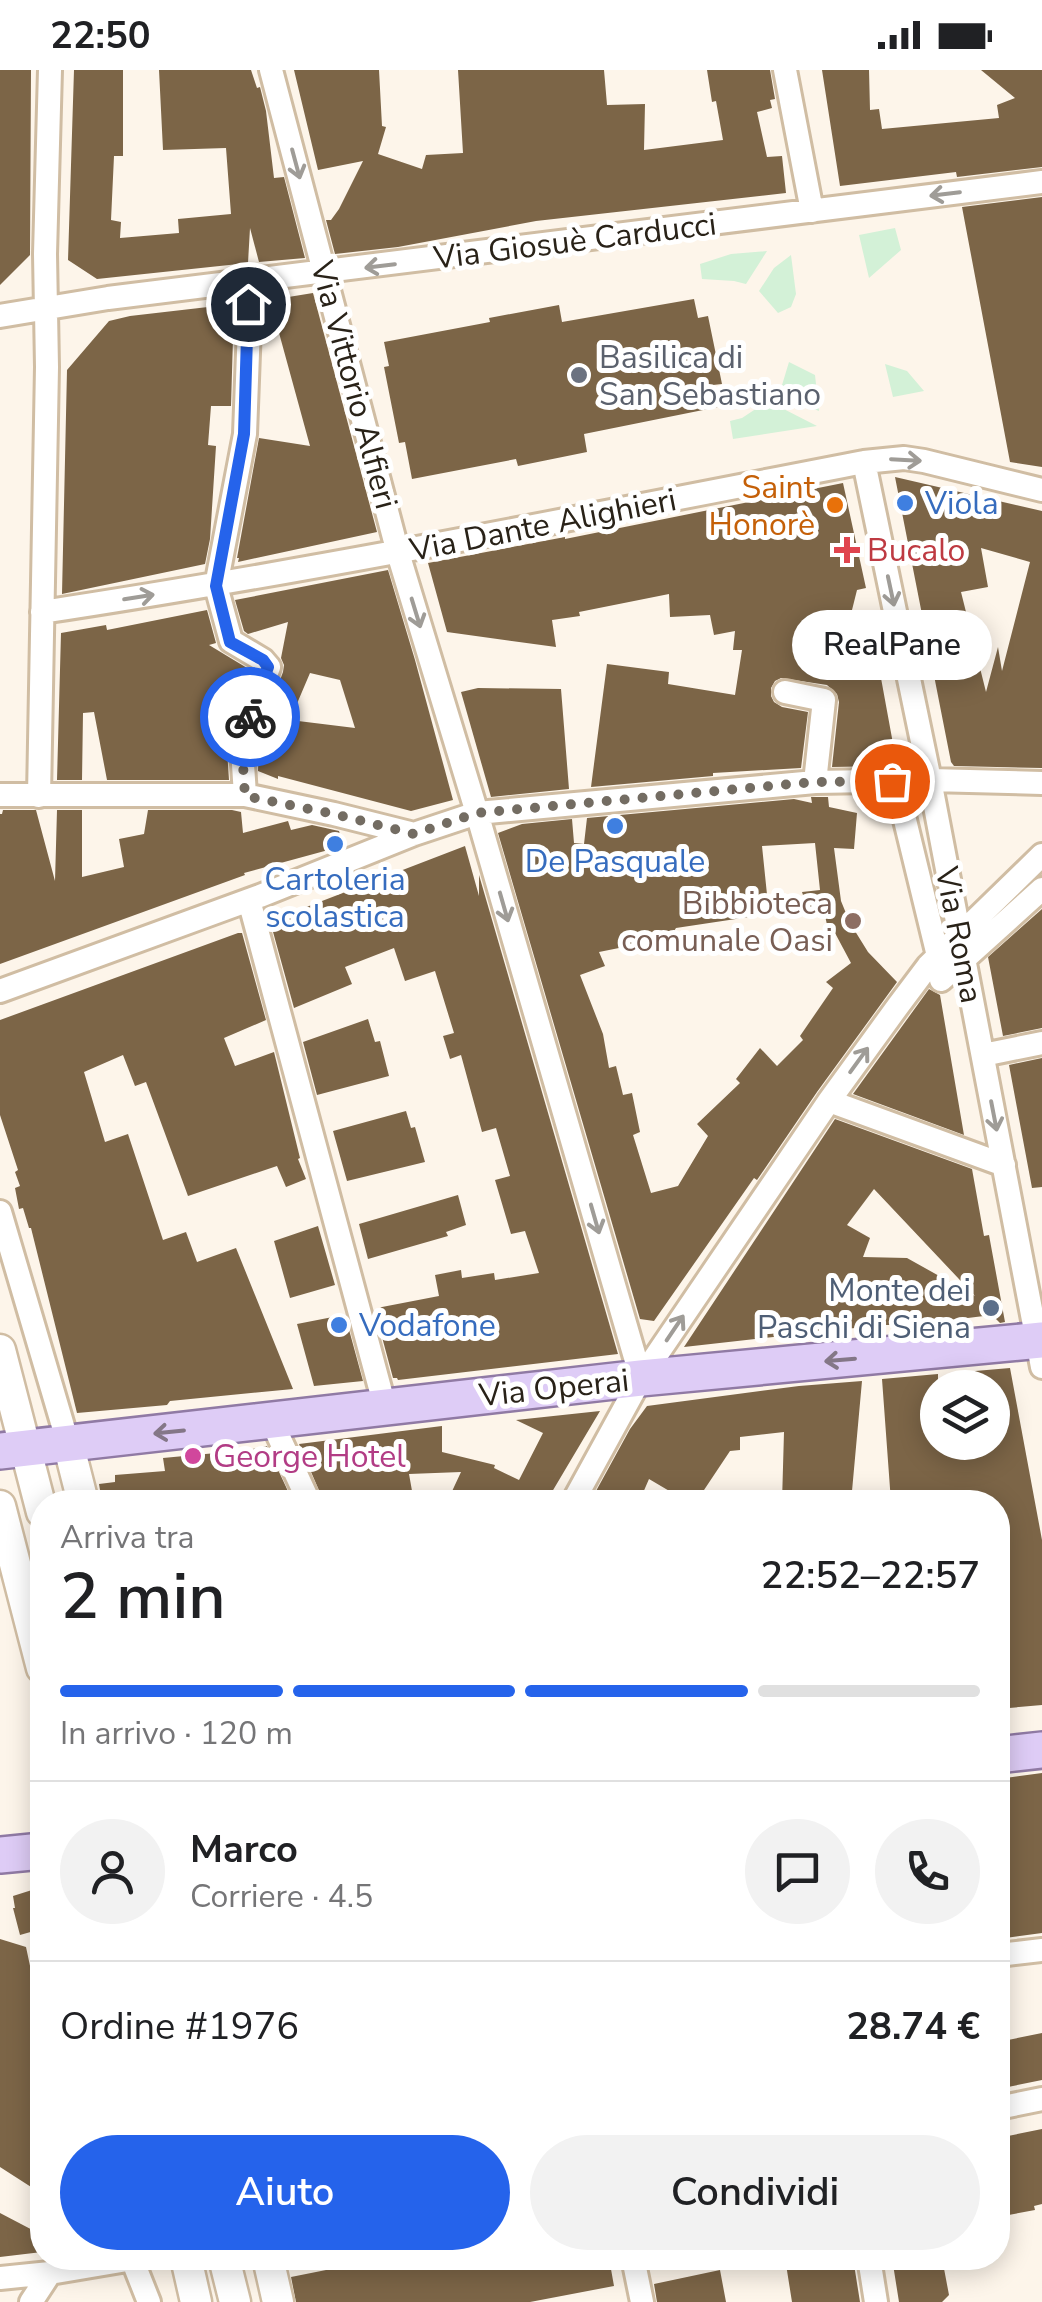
<!DOCTYPE html>
<html lang="it">
<meta charset="utf-8">
<style>
:root{--surface:#fff;--page:#f2f2f2;--text:#202124;--muted:#757577;--line:#e0e0e0;--accent:#2563eb}
body{margin:0;font-family:"Nunito Sans",sans-serif;background:var(--page);color:var(--text);height:100vh;display:flex;flex-direction:column;font-size:38px;white-space:nowrap}
*{box-sizing:border-box;margin:0}
p{font-size:32px;color:var(--muted)}
.icon{flex:none;width:55px;height:55px;fill:none;stroke:currentColor;stroke-width:2;stroke-linecap:round;stroke-linejoin:round}
.map{position:relative;flex:1;overflow:hidden}
.drawer{position:absolute;left:30px;top:1420px;width:980px;height:780px;display:flex;flex-direction:column;background:var(--surface);border-radius:40px;box-shadow:0 5px 25px #0003}
.drawer>*{flex:none}
.fabs{position:absolute;left:920px;top:1300px;display:grid;gap:20px}
.fabs a{display:grid;place-items:center;width:90px;height:90px;border-radius:50%;background:var(--surface);box-shadow:0 5px 25px #0003;font-size:50px}
.pin{position:absolute;display:grid;place-items:center;width:85px;height:85px;color:#fff;margin:-42px;border:5px solid #fff;border-radius:50%;box-shadow:0 2px 10px #0007}
.courier{position:absolute;display:grid;place-items:center;width:100px;height:100px;margin:-50px;border:8px solid #2563eb;border-radius:50%;background:#fff;color:#222;box-shadow:0 2px 12px #0007}
.bubble{position:absolute;height:70px;border-radius:35px;background:var(--surface);box-shadow:0 5px 25px #0003;font-size:32px;font-weight:600;line-height:70px;text-align:center}
.overview em{font-style:normal;font-weight:600}
.overview div{display:flex;flex-direction:column-reverse}
.overview{display:flex;align-items:center;justify-content:space-between;height:170px;padding:0 30px}
h1{font-size:65px;font-weight:600;line-height:75px}
.bar{display:grid;grid-template-columns:repeat(4,1fr);gap:15px 10px;align-content:center;height:120px;padding:0 30px}
.bar i{height:12px;border-radius:8px;background:var(--line)}
.bar .selected{background:var(--accent)}
.bar p{grid-column:span 4}
.line{display:flex;align-items:center;gap:25px;padding:0 30px;border-top:2px solid var(--line)}
.line div{flex:1}
.round{display:grid;place-items:center;flex:none;width:105px;height:105px;border-radius:52px;background:var(--page)}
.cta{display:flex;gap:20px;margin-top:auto;padding:20px 30px}
.cta a{flex:1;height:115px;border-radius:60px;background:var(--accent);color:#fff;font-size:40px;font-weight:600;line-height:115px;text-align:center}
.cta a+a{background:var(--page);color:var(--text)}
.status{display:flex;justify-content:space-between;align-items:center;height:70px;padding:0 50px;background:var(--surface);direction:ltr}
.status svg{height:28px;fill:currentColor}
.map>svg:first-child{display:block}
.green{fill:#d3f1d7}
.building{fill:#7c6547;fill-rule:evenodd}
.lines{fill:none;stroke-linecap:round;stroke-linejoin:round}
.street-casing{stroke:#d0bda3;stroke-width:28}
.secondary-casing{stroke:#d0bda3;stroke-width:35}
.primary-casing{stroke:#907aa4;stroke-width:40}
.street{stroke:#fff;stroke-width:22}
.secondary{stroke:#fff;stroke-width:30}
.primary{stroke:#deccf6;stroke-width:35}
.oneway{stroke:#9f9c97}
.oneway2{stroke:#847787}
.done{stroke:#736c62;stroke-width:10;stroke-dasharray:0 18}
.route{stroke:#2563eb;stroke-width:12}
.worship-dot{fill:#6b7280;stroke:#fff;stroke-width:4}
.shop-dot{fill:#3f7fe0;stroke:#fff;stroke-width:4}
.food-dot{fill:#e8710a;stroke:#fff;stroke-width:4}
.health-dot{fill:#e0444e;stroke:#fff;stroke-width:4}
.education-dot{fill:#8d6e63;stroke:#fff;stroke-width:4}
.service-dot{fill:#5c6f8a;stroke:#fff;stroke-width:4}
.hotel-dot{fill:#d1479c;stroke:#fff;stroke-width:4}
.labels{text-anchor:middle;dominant-baseline:central;stroke-width:10;stroke-linejoin:round;paint-order:stroke}
.street-label{font-size:32px;fill:#292218;stroke:#fff}
.worship-label{font-size:32px;fill:#5b616d;stroke:#fff;text-anchor:start}
.food-label{font-size:32px;fill:#c56008;stroke:#fff;text-anchor:end}
.shop-label{font-size:32px;fill:#366cbe;stroke:#fff;text-anchor:start}
.health-label{font-size:32px;fill:#be3a42;stroke:#fff;text-anchor:start}
.education-label{font-size:32px;fill:#785e54;stroke:#fff;text-anchor:end}
.service-label{font-size:32px;fill:#4e5e75;stroke:#fff;text-anchor:end}
.hotel-label{font-size:32px;fill:#b23c85;stroke:#fff;text-anchor:start}
</style>
<div class="status"><b>22:50</b><svg viewBox="0 0 49 12"><path d="M0 12V9h3v3zM5 12V6h3v6zM10 12V3h3v9zM15 12V0h3v12zM26 1h20v11H26zM47 4h2v5h-2z"/></svg></div>
<div class="map">
<svg width="1042" height="2232" viewBox="0 0 1042 2232">
<rect width="100%" height="100%" fill="#fdf5ea"/>
<path class="green" d="M895 158 901 180 869 208 859 165Z
M767 181 746 214 734 211 702 209 700 194 731 184Z
M791 185 796 224 791 237 778 243 759 221 774 198Z
M789 292 815 305 819 341 779 325Z
M885 294 907 301 924 321 893 327Z
M768 331 817 356 733 369 730 351 742 348Z"/>
<path class="building" d="M0 0H31L30 185 0 215Z
M74 0H123V86H114L111 150 121 152 120 168 179 163 178 149 231 144 226 78 163 80 159 0H251L257 18 260 17 266 41 274 108 284 107 305 188 259 192 250 158 248 193 97 209 68 190Z
M294 0H379L382 56 386 57 378 84 422 99 426 85 463 83 458 0H604L607 35 645 34 644 80 723 70 716 31 712 32 707 0H770L775 29 770 30 772 38 757 42 767 87 782 86 786 123 536 151 398 177 335 184 326 150H331L339 139 363 91 318 100Z
M822 0H869L870 40 879 39 882 59 999 48 997 35 1015 28 981 0H1042V97L957 107 956 102 840 116Z
M1042 127V397L1010 392 962 137Z
M313 223 377 462 238 492 239 488H237L259 368 310 376 270 230Z
M694 229 698 248 708 246 722 314 713 315 718 337 584 364 587 382 518 396 516 389 412 409 405 372 399 373 384 297 389 296 384 272 490 252 489 248 559 235 562 252Z
M234 234 231 336H211L208 375 216 376 210 469 205 494 62 524 67 300 109 251 130 246Z
M895 407 1042 441V698L954 696 951 692ZM981 478 1030 492 1002 601 998 577 986 622 961 522 988 517Z
M843 413 866 518 857 520 849 552 872 559 896 690 892 696 832 697 839 632 837 624 827 615 781 608 775 611 771 618V626L774 632 782 637 808 642 801 698 713 703V706L591 717 607 594 669 602 668 614 735 625 742 580H733L735 561 714 565 710 545 670 547 669 524 579 542 580 546 552 550 556 577 447 562 428 493 565 467V469Z
M388 500 415 590 453 730 411 741 278 706V709L258 701 259 668 283 602 284 595 281 588 288 552 248 564 244 561 235 530ZM310 603 340 610 355 658 290 650Z
M207 540 216 573 209 575 252 601 229 662 227 680 229 710H107L94 642 83 643 82 710H57L61 563 106 555 107 560Z
M478 618 561 619 569 719 491 727 461 622Z
M811 727H828L829 737 857 743 854 779 834 778 841 831 850 853 868 882 897 912 817 1022 757 1110 754 1108 654 1251 640 1249 498 763 522 754 572 749 574 773 584 774 587 748 794 729 812 733ZM815 773 820 820 802 822 809 843 824 841 829 864 835 863 851 893 826 912 833 918 800 966 803 970 777 996 760 978 736 1009 740 1013 697 1054 708 1066 678 1116 651 1123 633 1065 640 1062 632 1023 623 1025 616 996 609 998 603 964 580 905 605 896 599 882 644 873 660 883 676 858 769 844 762 776Z
M3 740H36L55 811 57 740H82V807L124 797 119 769 144 764 148 740H232L241 742 243 763 288 751 291 760 312 755 339 761 343 776 244 803 245 805 0 894V744H2Z
M465 776 479 826V805L618 1284 398 1310 397 1308H393L375 1241 382 1237 439 1226 435 1205 461 1200 462 1208 494 1203 495 1210 539 1203 525 1161 511 1164 495 1110 510 1106 496 1058 482 1062 461 985 450 989 443 966 454 963 435 901 405 911 394 878 345 897 352 914 294 938 270 851Z
M1042 839V958L1003 966 988 887Z
M238 863H242L266 950 224 968 235 996 274 982 300 1088 298 1089 306 1109 286 1117 277 1096 188 1126 146 1012 135 1016 123 985 84 1002 105 1072 128 1064 163 1170 186 1162 197 1192 236 1178 293 1319 170 1331 167 1335 77 1343 31 1158H29L23 1138 19 1139 15 1118 20 1116 15 1102 18 1100 0 1045V950Z
M929 919 940 925 964 1065 853 1024Z
M368 949 375 972 380 971 389 1006 317 1025 303 972Z
M1042 988V1117L1032 1118 1009 995Z
M406 1041 411 1058 415 1057 425 1092 347 1111 333 1061Z
M835 1049 972 1099 984 1166 989 1165 1005 1252 1000 1253 992 1245 911 1255H882L684 1277ZM874 1119 908 1155 975 1226 907 1188 863 1187 870 1168 847 1155Z
M458 1125 466 1155 446 1162 448 1166 368 1189 359 1154Z
M318 1156 335 1215 290 1228 274 1171Z
M343 1245H345L363 1311 314 1316 297 1254Z
M1010 1298 1042 1470V1635L998 1639V1432H891L882 1309 938 1304V1372H992V1318H953L952 1303Z
M862 1311 851 1432H782L784 1362 740 1367V1380L730 1381 696 1432H688L649 1409 639 1432H590L630 1359 647 1336 799 1316Z
M600 1341 546 1432H447L461 1402 409 1404 414 1432H324L299 1374 442 1356V1382L495 1395 494 1398 519 1410 543 1363 516 1350Z
M267 1376 293 1432H102L99 1414 115 1412V1405L165 1401 163 1388 248 1380Z
M1042 1703V1863L998 1869V1709Z
M32 1820 41 1859 20 1865 13 1838H15L13 1826Z
M0 1869 26 1877 42 1952V2124L0 2097Z
M1042 1963V2010L998 2019V1972Z
M1042 2059V2134L1034 2136 1035 2140 998 2147V2068Z
M0 2143 42 2165V2182L0 2187Z
M386 2188H609L614 2216 530 2232H296L291 2207Z
M785 2188H853L860 2232H792Z
M892 2188H942L949 2225 942 2232H899Z
M720 2200 726 2232H657L654 2214Z"/>
<g class="lines">
<g class="street-casing">
<path id="street" d="M271 0 398 483 477 743 641 1308
M785 0 812 141
M0 246 108 228 1042 112
M864 392 930 710 1042 1297
M42 542C318 500 590 445 864 392L904 388 924 391 1042 420
M785 622 824 630 815 712
M909 714 896 713 938 886 941 910 1042 819
M0 725H245L334 744 414 764
M245 725 242 679 244 664 269 597 263 590 231 571 216 516 245 364 249 256 248 211
M39 726 47 297 45 184 50 0
M249 830 385 1337
M0 921 260 826 414 764 477 743 815 712 930 710 1042 713
M983 985 1042 973
M829 1031 1004 1095
M0 1142 68 1373
M271 1350 309 1432
M573 1432 641 1308 829 1031 898 936 928 896 1042 785
M998 1885 1042 1880
M998 2038 1042 2029
M633 2188 642 2232
M869 2188 876 2232
M132 2189 149 2232
M0 2208 50 2203 139 2188
M31 2232 50 2203"/>
</g>
<g class="secondary-casing">
<path id="secondary" d="M0 1280 42 1442
M68 1373 83 1432
M0 1436 42 1598
M186 2188 196 2232
M224 2188 235 2232
M268 2188 278 2232"/>
</g>
<g class="primary-casing">
<path id="primary" d="M0 1381 641 1308 1042 1270
M998 1685 1042 1680
M0 1785 42 1781"/>
</g>
<use href="#street" class="street"/>
<use href="#secondary" class="secondary"/>
<use href="#primary" class="primary"/>
</g>
<defs><path id="oneway-shaft" d="M-6 0H5M1.5-3L5.5 0L1.5 3" fill="none" stroke-width="1.6" stroke-linecap="round" stroke-linejoin="round" transform="scale(2.5)"/></defs>
<g class="oneway">
<use href="#oneway-shaft" transform="translate(296 94) rotate(75)"/>
<use href="#oneway-shaft" transform="translate(945 124) rotate(173)"/>
<use href="#oneway-shaft" transform="translate(380 196) rotate(173)"/>
<use href="#oneway-shaft" transform="translate(906 390) rotate(3)"/>
<use href="#oneway-shaft" transform="translate(891 521) rotate(78)"/>
<use href="#oneway-shaft" transform="translate(139 527) rotate(-9)"/>
<use href="#oneway-shaft" transform="translate(416 543) rotate(73)"/>
<use href="#oneway-shaft" transform="translate(504 837) rotate(74)"/>
<use href="#oneway-shaft" transform="translate(859 990) rotate(-54)"/>
<use href="#oneway-shaft" transform="translate(994 1046) rotate(79)"/>
<use href="#oneway-shaft" transform="translate(595 1149) rotate(74)"/>
<use href="#oneway-shaft" transform="translate(675 1258) rotate(-56)"/>
</g>
<g class="oneway2">
<use href="#oneway-shaft" transform="translate(840 1290) rotate(175)"/>
<use href="#oneway-shaft" transform="translate(169 1362) rotate(174)"/>
</g>
<g class="lines">
<path class="done" d="M250 647 242 679 245 726 334 744 414 764 477 743 814 712 892 711"/>
<path class="route" d="M248 234 244 364 216 516 230 572 263 590 268 597 250 647"/>
</g>
<circle class="worship-dot" cx="579" cy="305" r="10"/>
<g class="shop-dot">
<circle cx="905" cy="433" r="10"/>
<circle cx="615" cy="756" r="10"/>
<circle cx="335" cy="774" r="10"/>
<circle cx="339" cy="1255" r="10"/>
</g>
<circle class="food-dot" cx="835" cy="435" r="10"/>
<path class="health-dot" d="M842 465h10v10h10v10h-10v10h-10v-10h-10v-10h10z"/>
<circle class="education-dot" cx="853" cy="851" r="10"/>
<circle class="service-dot" cx="991" cy="1238" r="10"/>
<circle class="hotel-dot" cx="193" cy="1386" r="10"/>
<g class="labels">
<g class="street-label">
<text transform="translate(575 171) rotate(-7)">Via Giosuè Carducci</text>
<text transform="translate(354 315) rotate(75)">Via Vittorio Alfieri</text>
<text transform="translate(543 455) rotate(-11)">Via Dante Alighieri</text>
<text transform="translate(959 865) rotate(79)">Via Roma</text>
<text transform="translate(554 1318) rotate(-6)">Via Operai</text>
</g>
<g class="worship-label">
<text x="599" y="287">Basilica di<tspan x="599" dy="37">San Sebastiano</tspan></text>
</g>
<g class="food-label">
<text x="815" y="417">Saint<tspan x="815" dy="37">Honorè</tspan></text>
</g>
<g class="shop-label">
<text x="925" y="433">Viola</text>
<text x="615" y="791" text-anchor="middle">De Pasquale</text>
<text x="335" y="809" text-anchor="middle">Cartoleria<tspan x="335" dy="37">scolastica</tspan></text>
<text x="359" y="1255">Vodafone</text>
</g>
<g class="health-label">
<text x="867" y="480">Bucalo</text>
</g>
<g class="education-label">
<text x="833" y="833">Bibbioteca<tspan x="833" dy="37">comunale Oasi</tspan></text>
</g>
<g class="service-label">
<text x="971" y="1220">Monte dei<tspan x="971" dy="37">Paschi di Siena</tspan></text>
</g>
<g class="hotel-label">
<text x="213" y="1386">George Hotel</text>
</g>
</g>
</svg>
<div class="fabs">
<a><svg class="icon" aria-label="layers" viewBox="0 0 24 24"><path d="M12 4l9 5-9 5-9-5zM3 14l9 5 9-5"/></svg></a>
</div>
<div class="pin" style="left:892px;top:711px;background:#ea580c"><svg class="icon" aria-label="bag" viewBox="0 0 24 24"><path d="M5 8h14l-1 12H6zM9 8a3 3 0 0 1 6 0"/></svg></div>
<div class="pin" style="left:248px;top:234px;background:#1f2937"><svg class="icon" aria-label="home" viewBox="0 0 24 24"><path d="M3 11l9-7 9 7M6 9v11h12V9"/></svg></div>
<div class="courier" style="left:250px;top:647px"><svg class="icon" aria-label="bike" viewBox="0 0 24 24"><circle cx="6" cy="16" r="4"/><circle cx="18" cy="16" r="4"/><path d="M6 16l4-8h5l3 8M10 8l3 8H6M13 5h3"/></svg></div>
<div class="bubble" style="left:792px;top:540px;width:200px">RealPane</div>
<section class="drawer">
<div class="overview"><div><h1>2 min</h1><p>Arriva tra</p></div><em>22:52–22:57</em></div>
<div class="bar"><i class="selected"></i><i class="selected"></i><i class="selected"></i><i></i><p>In arrivo · 120 m</p></div>
<div class="line" style="height:180px"><a class="round"><svg class="icon" aria-label="person" viewBox="0 0 24 24"><circle cx="12" cy="8" r="4"/><path d="M4 21q1-7 8-7t8 7"/></svg></a><div><b>Marco</b><p>Corriere · 4.5</p></div><a class="round"><svg class="icon" aria-label="chat" viewBox="0 0 24 24"><path d="M4 5h16v11H9l-5 4z"/></svg></a><a class="round"><svg class="icon" aria-label="phone" viewBox="0 0 24 24"><path d="M5 4h4l2 5-3 2q2 4 5 5l2-3 5 2v4C11 20 4 13 5 4z"/></svg></a></div>
<div class="line" style="height:130px"><div>Ordine #1976</div><b>28.74 €</b></div>
<div class="cta"><a>Aiuto</a><a>Condividi</a></div>
</section>
</div>
